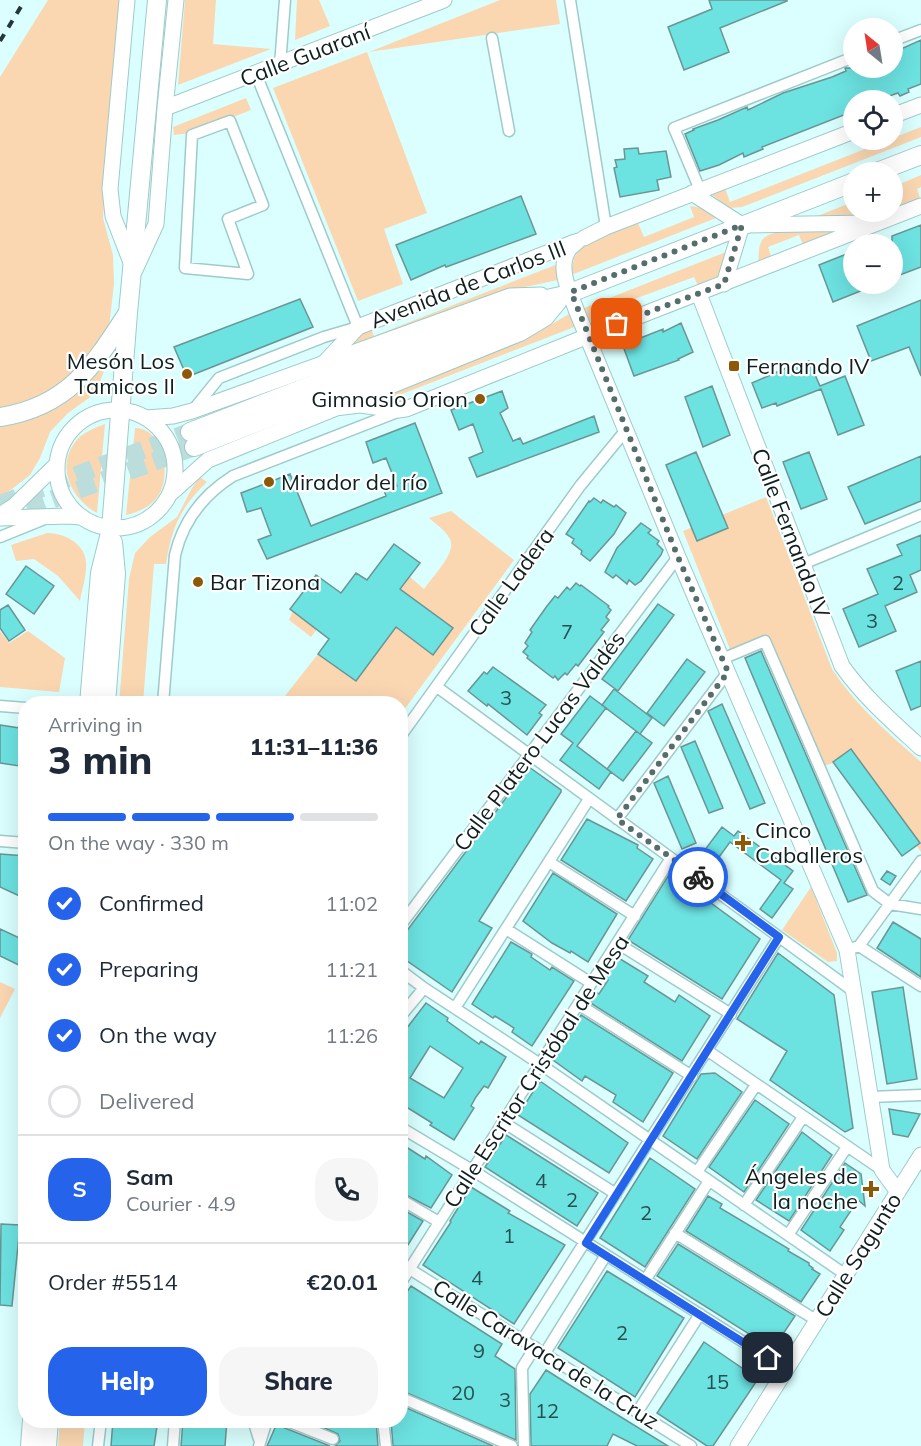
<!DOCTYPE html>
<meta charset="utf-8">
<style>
:root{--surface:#fff;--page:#f6f6f7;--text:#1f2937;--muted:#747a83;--line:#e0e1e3;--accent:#2563eb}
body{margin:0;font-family:Mulish,sans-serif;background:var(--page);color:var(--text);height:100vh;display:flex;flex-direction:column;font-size:22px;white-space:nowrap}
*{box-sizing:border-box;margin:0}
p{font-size:20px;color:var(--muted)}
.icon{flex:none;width:33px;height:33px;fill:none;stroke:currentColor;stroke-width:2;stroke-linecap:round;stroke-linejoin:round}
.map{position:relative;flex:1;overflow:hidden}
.side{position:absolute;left:18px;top:696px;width:390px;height:732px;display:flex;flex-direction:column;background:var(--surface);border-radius:24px;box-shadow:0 6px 24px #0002}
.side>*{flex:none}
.needle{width:39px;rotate:330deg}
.buttons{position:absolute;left:843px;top:18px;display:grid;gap:12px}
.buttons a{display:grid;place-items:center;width:60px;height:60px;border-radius:50%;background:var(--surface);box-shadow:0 6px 24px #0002;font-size:30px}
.pin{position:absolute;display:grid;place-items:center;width:51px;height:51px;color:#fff;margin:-26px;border-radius:12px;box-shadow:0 3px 9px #0006}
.courier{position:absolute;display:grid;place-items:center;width:60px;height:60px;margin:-30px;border:4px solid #2563eb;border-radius:50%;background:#fff;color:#222;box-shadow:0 2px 8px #0007}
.head em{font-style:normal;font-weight:800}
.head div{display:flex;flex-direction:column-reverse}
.head{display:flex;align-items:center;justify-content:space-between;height:102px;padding:0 30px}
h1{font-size:39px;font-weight:800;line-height:45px}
.bar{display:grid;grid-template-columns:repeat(4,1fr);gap:9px 6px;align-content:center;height:72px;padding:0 30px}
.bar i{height:8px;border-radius:4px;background:var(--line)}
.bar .on{background:var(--accent)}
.bar p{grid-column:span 4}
.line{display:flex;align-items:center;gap:15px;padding:0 30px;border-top:2px solid var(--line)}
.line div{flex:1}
.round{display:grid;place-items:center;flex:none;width:63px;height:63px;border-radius:24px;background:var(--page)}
ol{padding:0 30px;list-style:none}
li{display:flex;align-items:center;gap:18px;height:66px}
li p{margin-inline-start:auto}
li .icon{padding:6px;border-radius:50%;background:var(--accent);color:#fff;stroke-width:4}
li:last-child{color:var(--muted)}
li i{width:33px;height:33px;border:3px solid var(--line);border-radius:50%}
.primary-button{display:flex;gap:12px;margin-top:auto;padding:12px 30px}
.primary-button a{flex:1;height:69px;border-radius:24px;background:var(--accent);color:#fff;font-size:24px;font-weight:800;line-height:69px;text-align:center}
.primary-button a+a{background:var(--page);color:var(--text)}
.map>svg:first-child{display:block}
.green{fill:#fad7b1}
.building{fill:#6ce2e1;stroke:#6a9594;stroke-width:1.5;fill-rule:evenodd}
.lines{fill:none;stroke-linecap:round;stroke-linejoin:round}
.primary-tunnel{stroke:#bbdddc;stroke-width:18;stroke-dasharray:18 9;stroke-linecap:butt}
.street-casing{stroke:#9ecbca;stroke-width:13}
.secondary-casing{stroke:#9ecbca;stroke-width:17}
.primary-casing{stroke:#9ecbca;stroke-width:20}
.street{stroke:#fff;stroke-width:10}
.secondary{stroke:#fff;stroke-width:15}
.primary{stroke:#fff;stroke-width:18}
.rail{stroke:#233736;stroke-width:4;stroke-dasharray:8 8;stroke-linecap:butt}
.done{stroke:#556d6c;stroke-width:6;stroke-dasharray:0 10.8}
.route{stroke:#2563eb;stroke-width:8}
.poi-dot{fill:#8d5907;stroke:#fff;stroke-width:2}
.labels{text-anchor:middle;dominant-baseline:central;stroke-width:4.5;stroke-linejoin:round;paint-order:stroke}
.number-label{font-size:20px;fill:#25504f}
.street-label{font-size:22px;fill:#0d1f1e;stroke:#fff}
.poi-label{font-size:22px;fill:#0d1f1e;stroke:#fff;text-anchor:start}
</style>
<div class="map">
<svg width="921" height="1446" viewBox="0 0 921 1446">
<rect width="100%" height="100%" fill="#dafffe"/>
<path class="green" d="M48 0H124L106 159 103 218 113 255 114 284 104 371 98 387 89 398 68 413 50 432 40 458 30 475 12 489 0 496V77Z
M185 0H216L213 44 271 49 178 85Z
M297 0H319L330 26 295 40Z
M500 0H556L560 24 369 52Z
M367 52 427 213 384 229 403 284 358 301 273 88Z
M246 98 251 110 192 133 174 135 173 127Z
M921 127V137L742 207 730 208 712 195 725 188 730 202Z
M921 175V187L917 189 921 201 893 209V187Z
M853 202 854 212H884L860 216 812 218Z
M690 206 702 208 716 218 571 275 574 258 583 245 638 223 644 237 694 217Z
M835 230 836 233 804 247 799 235 768 247 772 259 758 263C759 256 758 245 763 239 772 227 820 230 835 230Z
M726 252 718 281 699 288 694 277 621 304 625 317 600 325 591 321 583 311 584 308Z
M558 264V280L501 292 344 354 354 339 370 327 374 336Z
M569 314 577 326 402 394 405 402 371 399 374 395 535 334Z
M105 424 97 513C72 499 55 467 76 441 83 432 95 428 105 424Z
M135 428C164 428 172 476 158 496 151 507 138 512 126 515Z
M200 477 207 482C180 508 172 527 166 564H154L143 703 119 704 129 579 135 553 150 537 177 517 192 488Z
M766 497 832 669C856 706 888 733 921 762V852L851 757 821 767 766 638 731 652 683 531Z
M451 511 514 560 401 714 400 704H277L278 700 285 696 318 654 396 627 433 655 453 628 400 589 410 577 424 589C432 577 457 553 450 539 446 531 436 524 429 518Z
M47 533C66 533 88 545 86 567 86 578 82 589 80 601L58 576 34 559 16 561 11 545Z
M293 611 317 629 311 637 289 620Z
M0 631 9 643 28 631 65 658 59 692 0 687Z
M811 887 837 953V961L828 962 782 930Z
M0 982 15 989 0 1018Z
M60 1421H85L83 1446H58Z"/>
<path class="building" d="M709 0H787V1L720 28 729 52 684 70 668 27 712 9Z
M921 40V84L908 89 909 92 900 96 898 93 878 100H854V111L762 147 763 149 744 157 743 153 719 165 700 171 685 134 694 130 693 129 718 120 747 107 748 110 783 93 832 77 846 71 845 68H892V53Z
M638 148 639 154 666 151 671 177 657 180 659 190 620 197 614 168 617 167 615 160 625 159 624 149Z
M521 196 536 234 446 267 445 265 411 280 396 245Z
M921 225V267L892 278V236Z
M854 251V284H878L833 302 819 265Z
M300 299 313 327 187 377 174 347Z
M921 300V376L909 347 871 361 857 326Z
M681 323 693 352 678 359 679 360 634 376 623 346 639 341 638 339 663 329V332Z
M809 361 820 386 845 376 864 425 838 435 821 389 777 406 776 403 762 408 752 383 793 365 794 367Z
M712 386 730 435 703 447 685 397Z
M502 391 508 408 500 413 513 441 520 438 523 444 594 416 599 432 477 477 469 458 483 452 473 424 459 430 451 410Z
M415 423 442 493 267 559 258 540 271 535 261 508 247 512 241 493 290 474 311 526 386 496 384 490 397 486 386 458 373 463 366 442Z
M696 452 728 528 697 541 666 465Z
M809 452 827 499 801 509 783 462Z
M921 456V501L865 524 848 487Z
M594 498 601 503 603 500 614 507 616 505 626 513 614 534 590 561 581 554 582 551 572 543 574 539 566 534 589 501 590 502Z
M641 523 651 530 648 533 659 541 657 544 663 550 661 555 641 581 635 585 629 580 627 584 616 575 613 578 605 572 617 548Z
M921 535V570L910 575 917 592 885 606 896 631 859 647 843 609 878 594 867 569 902 555 897 545Z
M394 544 420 563 400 589 453 628 433 655 396 627 356 681 318 654 329 639 290 609 316 575 341 593 356 573 367 580Z
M26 566 54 586 34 614 6 594Z
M576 583 580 586 581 585 609 606 608 607 611 610 606 617 609 620 601 630 604 632 578 666 576 664 567 675 565 673 558 680 555 676 553 678 527 658 528 656 523 652 528 646 525 643 532 632 530 630 547 606 555 596 558 598 567 587 570 590Z
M658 604 674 615 618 691 602 679Z
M8 605 25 630 9 641 0 628V610Z
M761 651 867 895 848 902 745 658Z
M687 659 705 672 664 726 647 713Z
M921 661V706L911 710 896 671Z
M493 667 546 705 539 713 542 715 527 735 488 704 487 706 468 691 484 672 487 674Z
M614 689 652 718 640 734 602 705Z
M590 696 606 708 577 746 611 772 599 789 560 760 573 743 561 734Z
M722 704 765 803 750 809 708 711Z
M0 725 26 729V767L0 763Z
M636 731 652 743 623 781 607 769Z
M695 741 723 808 709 813 681 747Z
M851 749 920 843 902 856 833 762Z
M529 767 561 790V792L479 921 492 928 452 992 400 956V940Z
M668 776 696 843 682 849 654 783Z
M587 819 638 845 637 848 653 859 626 901 561 860Z
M722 827 734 836 738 831 793 871 784 883 793 889 772 918 760 909 781 880 730 842 714 864 701 855Z
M0 854 26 856V899L0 887Z
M887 871 896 876 890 885 881 879Z
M553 873 617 914 588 962 571 951 570 953 552 943 523 921Z
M670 873 760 939 722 999 628 940Z
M893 922 921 939V977L877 948Z
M0 929 26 941 25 968 0 956Z
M511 942 532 954 531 957 550 970 552 967 574 981 532 1046 512 1032 514 1028 495 1016 493 1018 472 1004Z
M778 953 834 995 853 1128 845 1132 770 1080 787 1051 737 1019Z
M617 957 648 976 644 982 675 1002 679 995 710 1016 682 1061 589 1002 596 992 599 994 608 980 604 978Z
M903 987 917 1079 887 1084 872 992Z
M426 1003 448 1018 447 1021 479 1044 481 1041 506 1057 488 1088 484 1086 476 1097 471 1106 474 1108 454 1140 430 1125 432 1123 400 1103V1037ZM430 1046 463 1068 444 1098 410 1078Z
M581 1015 673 1073 643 1122 613 1102 616 1095 585 1076 582 1081 553 1060Z
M715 1073 742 1092 697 1159 663 1136 701 1074Z
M540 1081 628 1143 609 1173 518 1115Z
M755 1100 789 1124 744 1192 709 1167Z
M889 1109 920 1114 908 1137 893 1134Z
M802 1132 832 1155 789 1221 756 1200Z
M506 1135 598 1193 577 1226 485 1167Z
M400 1143 425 1159 426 1156 452 1175 431 1208 400 1192Z
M650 1158 695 1189 645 1267 600 1238Z
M845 1163 861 1174 865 1206 858 1200 840 1227 844 1230 830 1251 801 1230Z
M471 1187 510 1211 508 1213 565 1245 514 1324 423 1265 451 1222 450 1221Z
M708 1196 722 1204 720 1208 789 1249 788 1251 809 1263V1265L813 1268 812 1269 820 1274 801 1302 686 1231Z
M400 1208 423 1221 401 1256H400Z
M1 1224 20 1225 12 1306 0 1305Z
M678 1244 795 1316 773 1349 657 1276Z
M607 1271 684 1318 635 1397 558 1348Z
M411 1286 502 1344 495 1356 515 1369 516 1440 400 1390V1302Z
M704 1342 758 1379 713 1446H707L657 1413Z
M546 1370 603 1406 668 1446H637L613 1434 607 1446H531L530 1394Z
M400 1405 493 1446H393L391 1420H400Z
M113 1420H158L154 1446H111Z
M183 1420H227L225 1446H181Z
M307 1420H376L378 1446H335L340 1441 338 1434Z
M278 1421 282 1427 330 1446H267Z"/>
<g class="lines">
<path class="primary-tunnel" d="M0 504 190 432
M2 518 194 447"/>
<g class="street-casing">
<path id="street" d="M570 0 606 227
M492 38 509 131
M892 41 921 30
M280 65 285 0
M230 121 263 205 228 219 248 274 185 268 192 135Z
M700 190 674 128 854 57
M193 410 219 378 324 337 358 327 256 74
M0 537 42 520
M803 564 921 515
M722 659 765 641 873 891 890 904 921 909
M437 687 853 991
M163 704 175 555C183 521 203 495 233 476L400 411
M0 706 26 708
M400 737 580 486 626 430
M617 819 728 672
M0 841 26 843
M549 862 635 916
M400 926 678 557
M506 929 591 983
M617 943 731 1014
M859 946 921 986
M847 950 859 946 921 861
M400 970 424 988 540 1064 846 1275
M578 1004 692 1076
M455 1008 589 799
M400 1017 424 988
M708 1051 882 1170
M870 1097 921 1095
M503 1122 616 1194
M400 1127 472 1170 786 1369
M697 1172 756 1085
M400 1199 439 1222
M744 1205 803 1117
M675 1233 816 1320
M788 1235 847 1147
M400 1263 691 1446
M646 1279 709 1181
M400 1284 671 858
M523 1339 779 937
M545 1353 606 1255
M400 1397 512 1446
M638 1411 700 1314
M253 1420 259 1439
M285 1420 333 1439
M383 1420 386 1446
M98 1446 101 1420
M173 1446 175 1420
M259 1446 267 1420
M524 1446 522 1368 535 1347"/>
</g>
<g class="secondary-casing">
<path id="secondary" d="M127 0 110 189 113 216 132 265
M165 108 444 0
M892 116 921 105
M692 193 742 225 867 223
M584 238 606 227 854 131
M578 241C575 244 570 247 568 251 557 269 571 295 577 312L678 557 847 950 882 1170 898 1192
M135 270 156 224 165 108 176 0
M724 284 742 225
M699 294 842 666C864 697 893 722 921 748
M325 362 358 327 575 242
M335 408 360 405 398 410 406 409 588 336 921 206
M57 469a59 59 0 1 1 118 0a59 59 0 1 1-118 0Z
M146 418 173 416 192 411 510 296 541 295
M169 495 208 460 521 333 546 318 559 302
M0 515 14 506 56 465
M0 518 69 516 80 517
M738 1446 921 1155"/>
</g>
<g class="primary-casing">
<path id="primary" d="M877 172 921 155
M0 417C67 407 93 367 127 314
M190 432 516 306 565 295 854 182
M194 447 533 315 551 304
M89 704 100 573 111 529 128 313 157 0
M106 704 116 574 113 542
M30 1446 32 1420
M47 1446 49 1420"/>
</g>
<use href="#street" class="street"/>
<use href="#secondary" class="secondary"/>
<use href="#primary" class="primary"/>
<path class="rail" d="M0 41 25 0"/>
</g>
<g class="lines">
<path class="done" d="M617 324 724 284 742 225 571 292 678 557 728 672 617 819 698 877"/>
<path class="route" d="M698 877 779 937 586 1243 768 1358"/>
</g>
<g class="poi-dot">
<rect x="728" y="360" width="12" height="12" rx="3"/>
<circle cx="187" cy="374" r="6"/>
<circle cx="480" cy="399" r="6"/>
<circle cx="269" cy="482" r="6"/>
<circle cx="198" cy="582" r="6"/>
<path d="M740 834h6v6h6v6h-6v6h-6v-6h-6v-6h6z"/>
<path d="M868 1180h6v6h6v6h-6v6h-6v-6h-6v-6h6z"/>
</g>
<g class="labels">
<g class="number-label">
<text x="898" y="582">2</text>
<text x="872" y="620">3</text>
<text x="567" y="631">7</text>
<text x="506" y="697">3</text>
<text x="541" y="1180">4</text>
<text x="572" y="1199">2</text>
<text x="646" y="1212">2</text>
<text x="509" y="1235">1</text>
<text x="477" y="1277">4</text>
<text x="622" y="1332">2</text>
<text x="479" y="1350">9</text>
<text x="717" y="1381">15</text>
<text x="463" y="1392">20</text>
<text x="505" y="1399">3</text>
<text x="547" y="1410">12</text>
</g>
<g class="street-label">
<text transform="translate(305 55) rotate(-21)">Calle Guaraní</text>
<text transform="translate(468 284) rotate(-21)">Avenida de Carlos III</text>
<text transform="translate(791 533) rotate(69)">Calle Fernando IV</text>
<text transform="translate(511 582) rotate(-54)">Calle Ladera</text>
<text transform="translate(539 741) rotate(-53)">Calle Platero Lucas Valdés</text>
<text transform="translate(536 1071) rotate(-57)">Calle Escritor Cristóbal de Mesa</text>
<text transform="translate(858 1255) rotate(-58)">Calle Sagunto</text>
<text transform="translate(546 1354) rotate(32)">Calle Caravaca de la Cruz</text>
</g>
<g class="poi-label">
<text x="175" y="361" text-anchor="end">Mesón Los<tspan x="175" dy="25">Tamicos II</tspan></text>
<text x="746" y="366">Fernando IV</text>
<text x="468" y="399" text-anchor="end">Gimnasio Orion</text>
<text x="281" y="482">Mirador del río</text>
<text x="210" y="582">Bar Tizona</text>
<text x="755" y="830">Cinco<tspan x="755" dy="25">Caballeros</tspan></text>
<text x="858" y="1176" text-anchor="end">Ángeles de<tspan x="858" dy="25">la noche</tspan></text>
</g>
</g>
</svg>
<div class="buttons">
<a><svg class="needle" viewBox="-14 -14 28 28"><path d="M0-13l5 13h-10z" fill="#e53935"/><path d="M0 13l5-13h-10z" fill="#747a83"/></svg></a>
<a><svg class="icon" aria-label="locate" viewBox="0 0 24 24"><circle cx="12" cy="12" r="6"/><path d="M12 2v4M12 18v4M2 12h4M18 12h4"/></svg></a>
<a>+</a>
<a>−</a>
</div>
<div class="pin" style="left:617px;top:324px;background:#ea580c"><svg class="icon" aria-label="bag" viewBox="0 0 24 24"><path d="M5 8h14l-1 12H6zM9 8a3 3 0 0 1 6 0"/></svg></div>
<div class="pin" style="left:768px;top:1358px;background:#1f2937"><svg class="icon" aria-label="home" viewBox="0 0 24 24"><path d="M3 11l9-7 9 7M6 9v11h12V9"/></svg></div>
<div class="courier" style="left:698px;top:877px"><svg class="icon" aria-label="bike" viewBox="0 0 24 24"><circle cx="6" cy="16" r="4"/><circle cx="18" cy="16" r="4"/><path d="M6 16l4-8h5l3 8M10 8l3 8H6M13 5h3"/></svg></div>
<section class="side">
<div class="head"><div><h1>3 min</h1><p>Arriving in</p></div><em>11:31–11:36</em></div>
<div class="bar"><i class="on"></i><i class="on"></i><i class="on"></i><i></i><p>On the way · 330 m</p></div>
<ol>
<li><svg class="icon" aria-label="check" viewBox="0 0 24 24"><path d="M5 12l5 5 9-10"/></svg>Confirmed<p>11:02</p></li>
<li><svg class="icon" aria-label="check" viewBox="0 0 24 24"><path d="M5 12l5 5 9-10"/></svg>Preparing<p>11:21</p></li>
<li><svg class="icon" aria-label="check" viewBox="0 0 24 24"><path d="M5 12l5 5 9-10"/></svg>On the way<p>11:26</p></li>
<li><i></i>Delivered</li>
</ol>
<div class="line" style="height:108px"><b class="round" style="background:var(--accent);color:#fff">S</b><div><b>Sam</b><p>Courier · 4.9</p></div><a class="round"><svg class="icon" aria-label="phone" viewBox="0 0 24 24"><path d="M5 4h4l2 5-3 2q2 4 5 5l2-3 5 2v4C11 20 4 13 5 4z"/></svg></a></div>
<div class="line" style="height:78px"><div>Order #5514</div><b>€20.01</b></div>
<div class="primary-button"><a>Help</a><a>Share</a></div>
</section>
</div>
